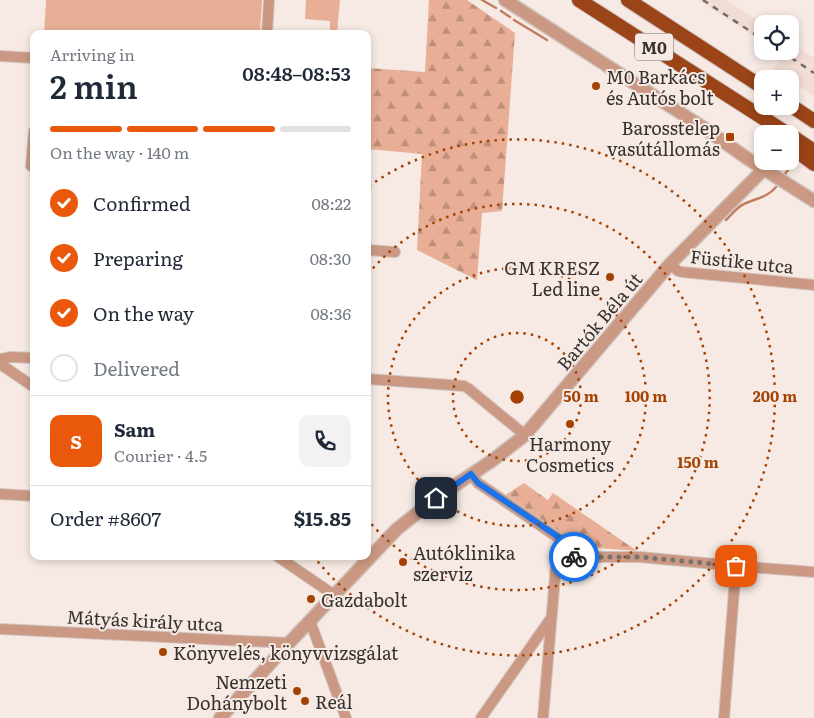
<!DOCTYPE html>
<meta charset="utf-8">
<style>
:root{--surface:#fff;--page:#f2f2f3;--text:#1f2937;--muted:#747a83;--line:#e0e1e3;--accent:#ea580c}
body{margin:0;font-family:Literata,serif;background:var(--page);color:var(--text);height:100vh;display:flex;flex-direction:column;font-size:19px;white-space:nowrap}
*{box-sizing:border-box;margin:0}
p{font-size:16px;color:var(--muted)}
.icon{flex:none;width:28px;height:28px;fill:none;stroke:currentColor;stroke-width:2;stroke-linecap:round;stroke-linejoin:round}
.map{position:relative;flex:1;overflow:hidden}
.side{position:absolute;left:30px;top:30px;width:341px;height:530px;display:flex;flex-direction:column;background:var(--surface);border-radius:10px;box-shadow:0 2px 8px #0003}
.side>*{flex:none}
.fabs{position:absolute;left:754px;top:15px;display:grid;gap:10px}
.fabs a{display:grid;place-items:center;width:45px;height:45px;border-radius:10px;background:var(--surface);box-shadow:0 2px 8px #0003;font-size:25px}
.pin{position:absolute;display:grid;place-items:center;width:42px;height:42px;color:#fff;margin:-21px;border-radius:10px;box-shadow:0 2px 8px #0006}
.courier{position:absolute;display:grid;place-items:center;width:50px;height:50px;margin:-25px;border:4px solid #1a73e8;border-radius:50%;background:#fff;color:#222;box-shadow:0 1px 6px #0007}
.head em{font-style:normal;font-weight:600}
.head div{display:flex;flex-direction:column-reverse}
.head{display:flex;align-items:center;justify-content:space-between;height:85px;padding:0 20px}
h1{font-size:32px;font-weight:600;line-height:38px}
.bar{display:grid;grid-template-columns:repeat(4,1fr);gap:8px 5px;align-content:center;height:60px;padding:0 20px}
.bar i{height:6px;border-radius:4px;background:var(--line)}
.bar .on{background:var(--accent)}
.bar p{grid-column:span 4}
.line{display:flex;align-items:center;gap:12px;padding:0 20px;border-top:1px solid var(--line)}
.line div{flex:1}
.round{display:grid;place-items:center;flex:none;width:52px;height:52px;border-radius:10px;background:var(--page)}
ol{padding:0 20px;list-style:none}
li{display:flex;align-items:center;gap:15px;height:55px}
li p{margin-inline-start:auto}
li .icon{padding:5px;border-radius:50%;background:var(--accent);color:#fff;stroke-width:4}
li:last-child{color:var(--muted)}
li i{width:28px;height:28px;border:2px solid var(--line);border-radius:50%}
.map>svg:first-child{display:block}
.built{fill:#f1ddd4}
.grass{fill:#e9af96}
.forest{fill:url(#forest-firs)}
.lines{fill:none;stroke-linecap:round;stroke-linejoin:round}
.stream{stroke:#c07e61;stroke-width:2.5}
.minor-casing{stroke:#d1c5c0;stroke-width:12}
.tertiary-casing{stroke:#d1c5c0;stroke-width:15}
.trunk-casing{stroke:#d1c5c0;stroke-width:16}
.minor{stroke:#cb9983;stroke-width:10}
.tertiary{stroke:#cb9983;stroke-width:12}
.trunk{stroke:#9a4418;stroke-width:14}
.rail{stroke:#726b68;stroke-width:2.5;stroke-dasharray:6 6;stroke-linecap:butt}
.done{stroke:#7a726f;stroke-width:5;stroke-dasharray:0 9}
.route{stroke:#1a73e8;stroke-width:6}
.ring{fill:none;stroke:#a44204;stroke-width:2.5;stroke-dasharray:2.5 5}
.poi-dot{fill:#a44204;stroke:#f7eae4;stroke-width:2}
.labels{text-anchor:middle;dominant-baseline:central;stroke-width:4;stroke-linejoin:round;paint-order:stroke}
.shield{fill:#f7eae4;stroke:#716966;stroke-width:1}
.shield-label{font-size:16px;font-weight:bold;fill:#373230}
.poi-label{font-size:18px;fill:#373230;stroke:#f7eae4;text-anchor:start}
.street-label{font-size:18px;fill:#373230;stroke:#f7eae4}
.centre{fill:#a44204;stroke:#f7eae4;stroke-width:2.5}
.ring-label{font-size:15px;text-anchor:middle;font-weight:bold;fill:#a44204;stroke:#f7eae4;stroke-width:4;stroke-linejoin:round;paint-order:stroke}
</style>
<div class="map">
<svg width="814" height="718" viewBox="0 0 814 718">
<defs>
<pattern id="forest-firs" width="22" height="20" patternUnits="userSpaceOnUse" patternTransform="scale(1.25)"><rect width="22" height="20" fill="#e9af96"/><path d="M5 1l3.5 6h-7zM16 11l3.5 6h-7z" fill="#be8f7b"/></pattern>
</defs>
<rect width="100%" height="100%" fill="#f7eae4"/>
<path class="built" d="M698 0H727L762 24V41Z
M790 42 814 58V96L790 80V79H788L773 69 783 55 778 51H790Z"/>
<path class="grass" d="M46 0H262L260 34H44Z
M306 0H340L337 34H330V21L305 19Z"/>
<path class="forest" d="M429 0H467L515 33 502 211 482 213 477 280 417 250 422 154 368 149V68L425 72Z
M524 483 548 500 553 493 637 551 573 546 504 496Z"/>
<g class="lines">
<path class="stream" d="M482 0 496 8
M501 11 510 17
M514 20 547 40
M785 174 793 163
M726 220C732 214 737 207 744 204 756 198 767 198 776 187"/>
<g class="minor-casing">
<path id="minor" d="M267 34 269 0
M0 56 34 58
M31 166 34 131
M368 250 395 252
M670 264 678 271 682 272 814 285
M0 359 11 357 34 358
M0 364 34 387
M368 379 464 386 469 389 525 435
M471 474 478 483 566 543 570 547 572 557
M0 494 34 496
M277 556 334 595
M310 621 346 718
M0 629 289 643
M481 718 551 618
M543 718 556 565 559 560 564 557H640L736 566 814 572
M724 718 736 566"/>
</g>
<g class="tertiary-casing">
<path id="tertiary" d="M505 0 707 130 748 159 814 201
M220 718 289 643 397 529 436 498 493 460 525 435 670 264 764 169"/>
</g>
<g class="trunk-casing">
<path id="trunk" d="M579 0 788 134
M628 0 762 87
M790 105 814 121
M790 135 814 151
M790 146 814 164"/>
</g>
<use href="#minor" class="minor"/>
<use href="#tertiary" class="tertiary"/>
<use href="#trunk" class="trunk"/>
<path class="rail" d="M703 0 762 39
M781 51 814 73"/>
</g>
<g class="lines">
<path class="done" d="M574 557H640L736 566"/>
<path class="route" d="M436 498 471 474 478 483 566 542 570 547 572 557H574"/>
</g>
<g class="ring">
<circle cx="517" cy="397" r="64"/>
<circle cx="517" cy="397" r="129"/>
<path d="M368 274A193 193 0 1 1 368 520"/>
<path d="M369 186A258 258 0 1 1 315 558"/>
</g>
<g class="poi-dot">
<circle cx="596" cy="86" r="5"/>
<rect x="725" y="132" width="10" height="10" rx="2.5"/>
<circle cx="610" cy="277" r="5"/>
<circle cx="570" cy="424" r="5"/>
<circle cx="403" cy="562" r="5"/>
<circle cx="311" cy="599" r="5"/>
<circle cx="163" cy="652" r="5"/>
<circle cx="297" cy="691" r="5"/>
<circle cx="305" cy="701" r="5"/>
</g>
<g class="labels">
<rect class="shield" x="635" y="33.5" width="38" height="27" rx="4"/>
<g class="shield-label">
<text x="654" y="47">M0</text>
</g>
<g class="poi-label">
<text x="606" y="76">M0 Barkács<tspan x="606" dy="21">és Autós bolt</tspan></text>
<text x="720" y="127" text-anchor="end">Barosstelep<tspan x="720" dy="21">vasútállomás</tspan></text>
<text x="600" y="267" text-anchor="end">GM KRESZ<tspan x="600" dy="21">Led line</tspan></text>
<text x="570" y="443" text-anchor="middle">Harmony<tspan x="570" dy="21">Cosmetics</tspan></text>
<text x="413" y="552">Autóklinika<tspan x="413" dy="21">szerviz</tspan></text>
<text x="321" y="599">Gazdabolt</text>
<text x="173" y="652">Könyvelés, könyvvizsgálat</text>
<text x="287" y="681" text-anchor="end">Nemzeti<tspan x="287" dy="21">Dohánybolt</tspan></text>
<text x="315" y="701">Reál</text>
</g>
<g class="street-label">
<text transform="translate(742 261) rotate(6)">Füstike utca</text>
<text transform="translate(599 321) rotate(-50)">Bartók Béla út</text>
<text transform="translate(145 620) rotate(3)">Mátyás király utca</text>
</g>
</g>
<circle cx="517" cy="397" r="8" class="centre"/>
<g class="ring-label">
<text x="581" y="402">50 m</text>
<text x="646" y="402">100 m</text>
<text x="775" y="402">200 m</text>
<text x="698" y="468">150 m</text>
</g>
</svg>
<div class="fabs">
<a><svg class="icon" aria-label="locate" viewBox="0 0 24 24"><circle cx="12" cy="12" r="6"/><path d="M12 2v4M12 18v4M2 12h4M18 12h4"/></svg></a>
<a>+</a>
<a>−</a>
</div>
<div class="pin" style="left:736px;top:566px;background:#ea580c"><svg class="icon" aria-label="bag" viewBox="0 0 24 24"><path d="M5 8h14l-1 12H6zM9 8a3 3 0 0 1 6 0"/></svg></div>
<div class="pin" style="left:436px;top:498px;background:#1f2937"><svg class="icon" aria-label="home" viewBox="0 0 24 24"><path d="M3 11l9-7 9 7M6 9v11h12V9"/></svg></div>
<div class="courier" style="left:574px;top:557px"><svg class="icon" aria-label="bike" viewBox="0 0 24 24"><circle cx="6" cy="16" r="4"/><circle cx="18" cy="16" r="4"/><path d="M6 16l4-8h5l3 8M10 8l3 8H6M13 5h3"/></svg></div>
<section class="side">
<div class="head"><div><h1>2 min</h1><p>Arriving in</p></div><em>08:48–08:53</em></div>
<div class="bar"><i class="on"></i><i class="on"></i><i class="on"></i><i></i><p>On the way · 140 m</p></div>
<ol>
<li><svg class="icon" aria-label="check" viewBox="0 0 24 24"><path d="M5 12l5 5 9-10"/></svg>Confirmed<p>08:22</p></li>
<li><svg class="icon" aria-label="check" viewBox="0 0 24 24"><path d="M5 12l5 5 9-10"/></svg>Preparing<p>08:30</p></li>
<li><svg class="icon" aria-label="check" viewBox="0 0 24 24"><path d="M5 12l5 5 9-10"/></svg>On the way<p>08:36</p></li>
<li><i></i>Delivered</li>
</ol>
<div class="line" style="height:90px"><b class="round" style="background:var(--accent);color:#fff">S</b><div><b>Sam</b><p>Courier · 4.5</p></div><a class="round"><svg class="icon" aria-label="phone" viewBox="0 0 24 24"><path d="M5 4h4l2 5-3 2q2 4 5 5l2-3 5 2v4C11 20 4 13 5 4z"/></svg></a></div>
<div class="line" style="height:65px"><div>Order #8607</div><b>$15.85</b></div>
</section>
</div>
